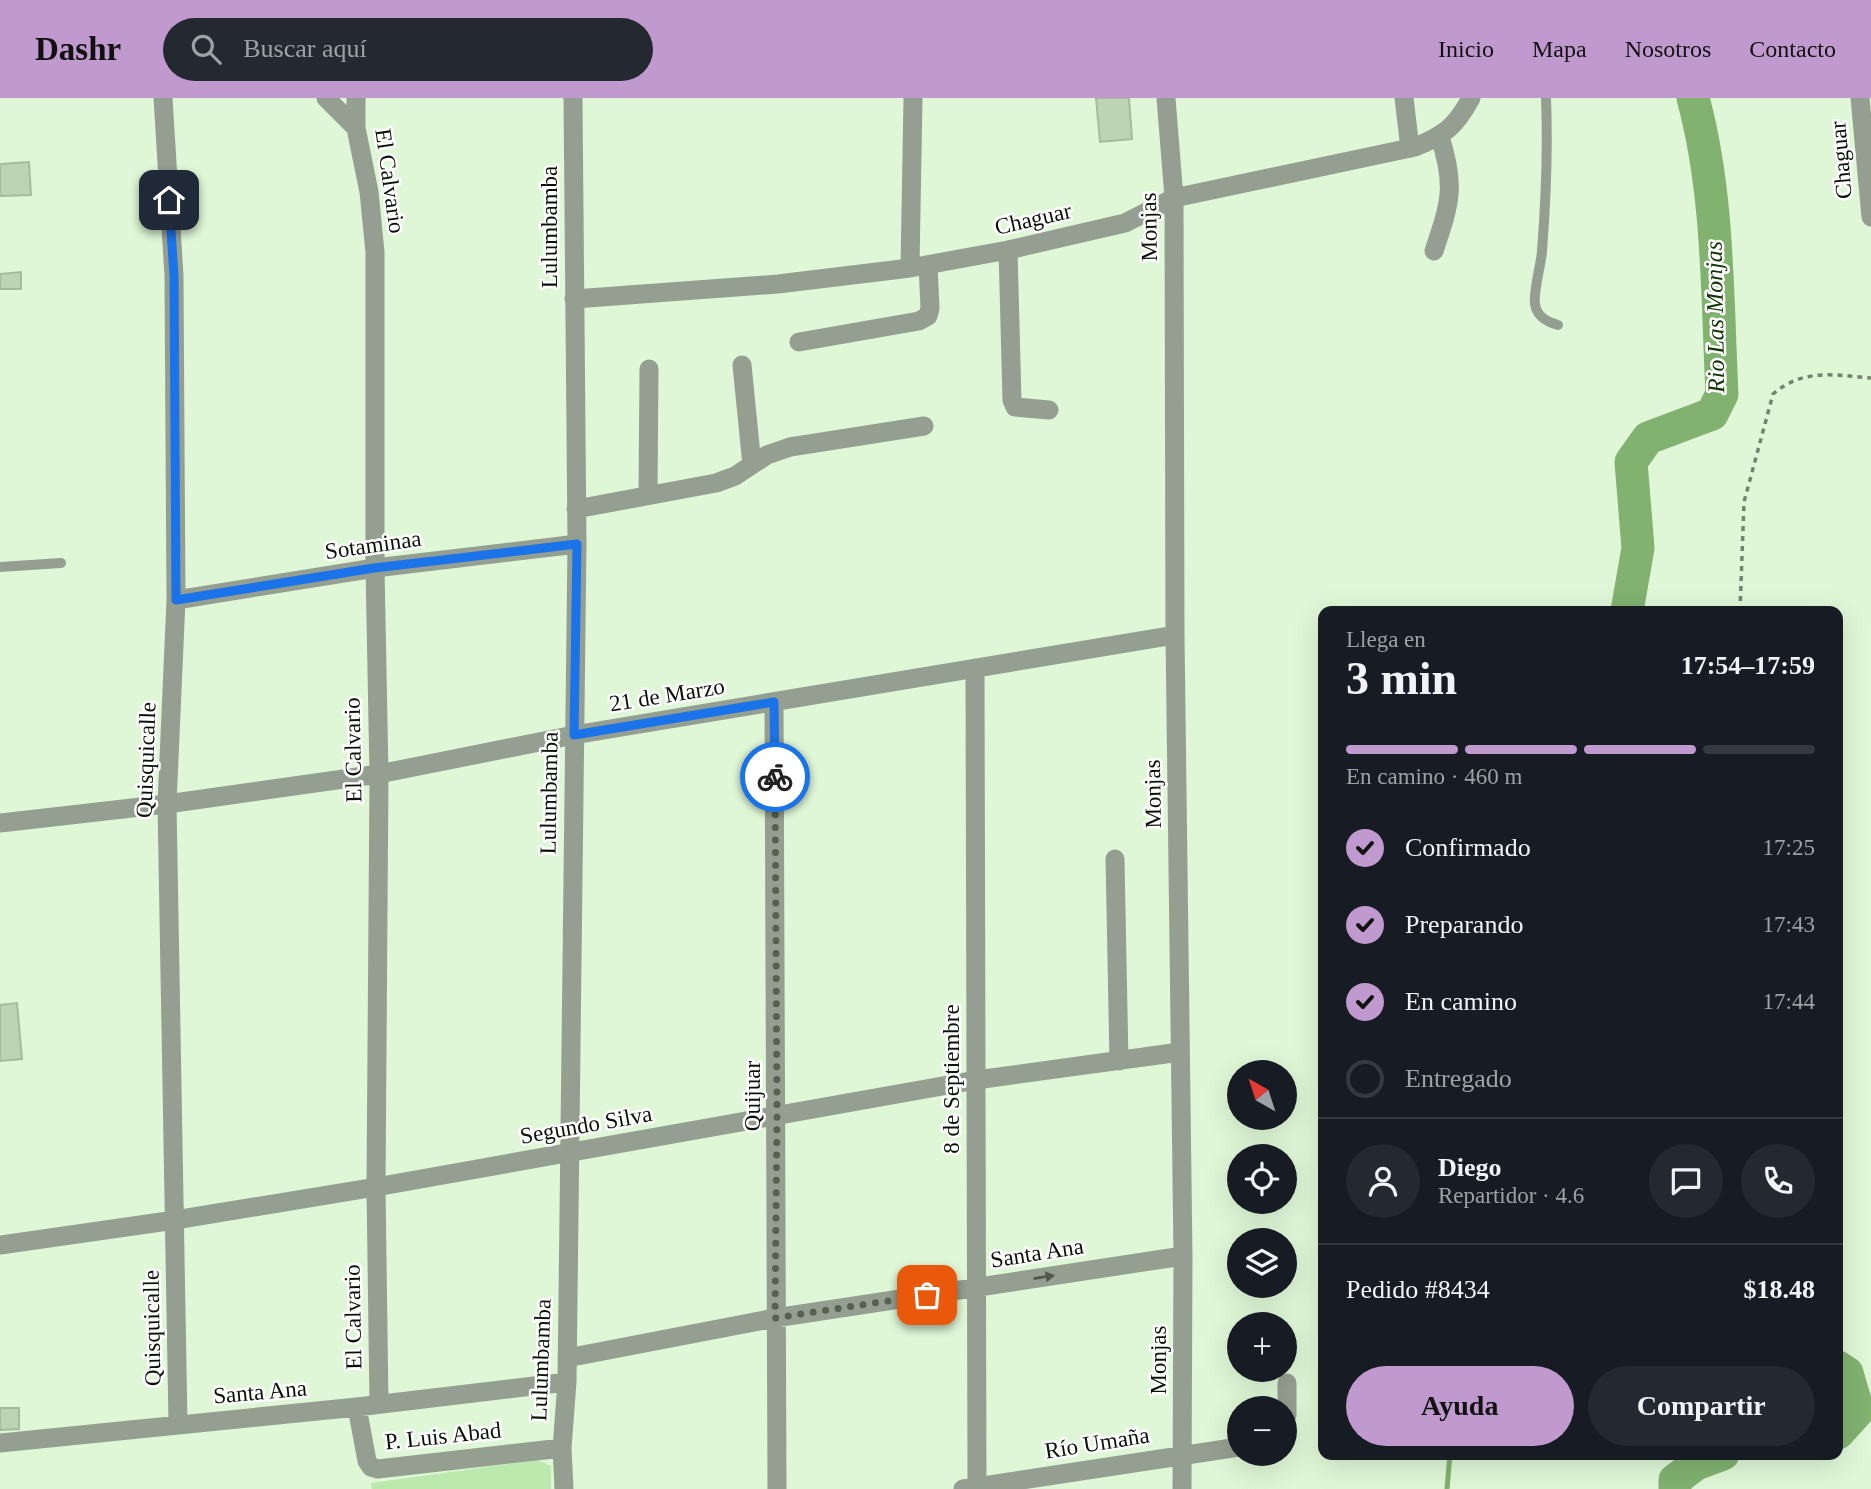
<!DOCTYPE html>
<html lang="es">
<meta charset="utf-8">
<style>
:root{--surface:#171b24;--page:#242831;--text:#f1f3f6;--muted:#9ea1a6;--line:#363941;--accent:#c09ace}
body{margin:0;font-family:"Times New Roman",serif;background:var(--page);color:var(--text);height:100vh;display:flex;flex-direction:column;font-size:26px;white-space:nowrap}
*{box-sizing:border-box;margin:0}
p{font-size:23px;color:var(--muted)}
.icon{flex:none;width:38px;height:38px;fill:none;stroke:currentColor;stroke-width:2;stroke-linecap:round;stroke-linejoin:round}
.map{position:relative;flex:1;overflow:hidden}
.details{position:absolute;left:1318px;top:508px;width:525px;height:854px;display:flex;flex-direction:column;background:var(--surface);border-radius:14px;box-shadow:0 7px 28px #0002}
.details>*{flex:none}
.needle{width:46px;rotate:321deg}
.tools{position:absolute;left:1227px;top:962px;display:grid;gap:14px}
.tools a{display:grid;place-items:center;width:70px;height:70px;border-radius:50%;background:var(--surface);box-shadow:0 7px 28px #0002;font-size:35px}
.pin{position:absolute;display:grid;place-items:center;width:60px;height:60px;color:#fff;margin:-30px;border-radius:14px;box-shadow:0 4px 10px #0006}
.courier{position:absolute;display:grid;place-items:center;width:70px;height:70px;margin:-35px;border:5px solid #1a73e8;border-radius:50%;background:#fff;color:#222;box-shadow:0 2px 9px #0007}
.overview em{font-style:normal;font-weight:700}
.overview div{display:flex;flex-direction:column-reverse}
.overview{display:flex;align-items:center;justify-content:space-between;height:119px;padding:0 28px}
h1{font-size:46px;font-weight:700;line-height:52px}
.bar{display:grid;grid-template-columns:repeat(4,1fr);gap:10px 7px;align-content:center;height:84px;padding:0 28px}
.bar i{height:9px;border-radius:5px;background:var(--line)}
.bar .active{background:var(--accent)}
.bar p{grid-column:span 4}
.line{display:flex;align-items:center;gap:18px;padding:0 28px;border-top:2px solid var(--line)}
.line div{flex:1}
.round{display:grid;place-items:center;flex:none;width:74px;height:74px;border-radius:37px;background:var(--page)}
ol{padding:0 28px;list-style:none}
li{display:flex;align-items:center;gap:21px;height:77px}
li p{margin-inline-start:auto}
li .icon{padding:7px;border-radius:50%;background:var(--accent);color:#111;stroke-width:4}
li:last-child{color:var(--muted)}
li i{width:38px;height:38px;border:4px solid var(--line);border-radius:50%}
.cta{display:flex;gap:14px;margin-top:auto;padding:14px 28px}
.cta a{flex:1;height:80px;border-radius:42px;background:var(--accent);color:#111;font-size:28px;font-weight:700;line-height:80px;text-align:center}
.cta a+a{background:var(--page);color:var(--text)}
header{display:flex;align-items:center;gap:42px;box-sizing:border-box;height:98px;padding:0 35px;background:var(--accent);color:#111}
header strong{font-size:33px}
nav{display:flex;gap:38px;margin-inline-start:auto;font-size:24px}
.search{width:490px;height:63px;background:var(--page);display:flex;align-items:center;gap:18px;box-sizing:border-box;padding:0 24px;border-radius:38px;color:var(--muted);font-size:26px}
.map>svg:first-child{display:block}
.green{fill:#bceaae}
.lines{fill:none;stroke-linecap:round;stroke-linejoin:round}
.stream{stroke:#81b270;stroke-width:5}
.river{stroke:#81b270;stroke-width:33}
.building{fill:#bcd3b4;stroke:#a4bb9d;stroke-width:2}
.path{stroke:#73836e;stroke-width:3.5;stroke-dasharray:5 5;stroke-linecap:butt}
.service{stroke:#959f91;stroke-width:10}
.minor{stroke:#959f91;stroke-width:19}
.tertiary{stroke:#959f91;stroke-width:19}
.oneway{fill:#50584c}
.done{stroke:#556250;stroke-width:7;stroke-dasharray:0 12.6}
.route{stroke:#1a73e8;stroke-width:9}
.labels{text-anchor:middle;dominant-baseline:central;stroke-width:5;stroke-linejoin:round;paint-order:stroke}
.street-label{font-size:23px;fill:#0a1208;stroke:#fff}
.water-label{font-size:24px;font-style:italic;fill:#133405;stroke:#fff}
</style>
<header>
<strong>Dashr</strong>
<div class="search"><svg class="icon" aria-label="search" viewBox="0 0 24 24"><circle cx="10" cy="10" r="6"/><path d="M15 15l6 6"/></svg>Buscar aquí</div>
<nav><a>Inicio</a><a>Mapa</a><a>Nosotros</a><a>Contacto</a></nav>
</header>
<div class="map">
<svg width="1871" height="1391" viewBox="0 0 1871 1391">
<rect width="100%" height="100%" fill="#dff7d7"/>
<path class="green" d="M538 1362 551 1368V1391H372L371 1385Z"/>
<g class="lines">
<path class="stream" d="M1447 1391 1450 1356"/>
<path class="river" d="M1627 513 1638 450 1631 364 1648 340 1712 316 1722 296C1717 197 1719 96 1693 0
M1838 1269 1847 1275 1858 1313 1838 1335
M1675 1391V1382L1696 1366 1723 1356"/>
</g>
<path class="building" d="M1096 0H1129L1132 41 1100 44Z
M29 64 31 97 0 98V66Z
M21 174V191H0V176Z
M17 905 22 961 0 963V907Z
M0 1310H19V1331L0 1332Z"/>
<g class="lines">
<path class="path" d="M1740 513 1744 404 1773 296C1803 270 1835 277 1871 280"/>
<path class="service" d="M1546 0C1548 51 1546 102 1542 153 1541 167 1533 194 1535 206 1537 219 1547 224 1558 227
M0 469 61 465"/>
<path class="minor" d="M163 0 174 178 176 502 167 706 178 1326
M326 0 356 30
M356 0V30L369 94 375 154V470L379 676 376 1089 379 1306
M1404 0 1410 50
M1008 152 1012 302 1015 309 1049 312
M1434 153C1450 105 1456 89 1440 39
M910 170 913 0
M574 201 778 186 910 170 1008 152 1125 125 1174 100 1175 537 1183 1158 1182 1391
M799 244 919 223 928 218 930 210 928 167
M742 267 752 367
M648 397 649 271
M576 411 716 385 735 378 767 357 790 349 924 328
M176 502 375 470 577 446
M975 570 977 1391
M774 604 777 1391
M0 725 167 706 379 676 574 637 1175 537
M1115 761 1119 963
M0 1147 175 1122 376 1089 976 982 1180 954
M567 1260 775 1220 1183 1158
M357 1309 367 1363 371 1369 378 1371 562 1350
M1284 1323 1287 1317V1285
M0 1345 357 1309 567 1284
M564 1391 562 1350 567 1284 577 446 573 0
M963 1391 1239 1349"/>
<path class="tertiary" d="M1166 0 1174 100 1415 49C1445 37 1456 28 1471 0
M1860 0 1871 119"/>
</g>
<defs><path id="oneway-solid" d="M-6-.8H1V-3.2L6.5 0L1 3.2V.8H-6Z" transform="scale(1.75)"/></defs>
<use class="oneway" href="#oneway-solid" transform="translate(1044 1179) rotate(-9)"/>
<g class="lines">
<path class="done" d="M775 679 777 1018 775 1220 927 1197"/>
<path class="route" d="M169 102 174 178 176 502 374 470 577 446 574 637 774 604 775 679"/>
</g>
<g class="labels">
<g class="street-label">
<text transform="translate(1841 62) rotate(-95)">Chaguar</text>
<text transform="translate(390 83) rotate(82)">El Calvario</text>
<text transform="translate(1033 121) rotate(-13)">Chaguar</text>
<text transform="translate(549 129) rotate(-90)">Lulumbamba</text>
<text transform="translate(1149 129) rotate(-91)">Monjas</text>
<text transform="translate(373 447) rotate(-8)">Sotaminaa</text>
<text transform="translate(667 597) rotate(-9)">21 de Marzo</text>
<text transform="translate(353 652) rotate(-91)">El Calvario</text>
<text transform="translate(146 662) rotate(-88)">Quisquicalle</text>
<text transform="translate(549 695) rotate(-89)">Lulumbamba</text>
<text transform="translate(1153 696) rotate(-91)">Monjas</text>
<text transform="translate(951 981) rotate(-90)">8 de Septiembre</text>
<text transform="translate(752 998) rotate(-90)">Quijuar</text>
<text transform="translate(586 1027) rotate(-10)">Segundo Silva</text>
<text transform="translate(1037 1155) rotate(-9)">Santa Ana</text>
<text transform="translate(353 1219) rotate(-91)">El Calvario</text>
<text transform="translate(152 1230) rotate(-91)">Quisquicalle</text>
<text transform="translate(541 1262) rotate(-88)">Lulumbamba</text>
<text transform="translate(1158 1262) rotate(-90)">Monjas</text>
<text transform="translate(260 1294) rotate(-5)">Santa Ana</text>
<text transform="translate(443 1338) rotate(-6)">P. Luis Abad</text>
<text transform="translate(1097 1345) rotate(-9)">Río Umaña</text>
</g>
<g class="water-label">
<text transform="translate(1715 219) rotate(-91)">Rio Las Monjas</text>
</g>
</g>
</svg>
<div class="tools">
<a><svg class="needle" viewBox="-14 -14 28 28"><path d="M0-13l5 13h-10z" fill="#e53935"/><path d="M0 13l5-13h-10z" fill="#9ea1a6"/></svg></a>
<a><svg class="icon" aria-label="locate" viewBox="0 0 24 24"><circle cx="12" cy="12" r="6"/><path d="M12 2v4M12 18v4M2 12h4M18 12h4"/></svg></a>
<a><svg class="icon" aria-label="layers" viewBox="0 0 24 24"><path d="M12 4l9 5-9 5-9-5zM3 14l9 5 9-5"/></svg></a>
<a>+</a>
<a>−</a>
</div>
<div class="pin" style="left:927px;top:1197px;background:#ea580c"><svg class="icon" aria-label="bag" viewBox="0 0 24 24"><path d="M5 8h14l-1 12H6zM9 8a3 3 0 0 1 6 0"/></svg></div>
<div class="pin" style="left:169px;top:102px;background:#1f2937"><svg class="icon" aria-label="home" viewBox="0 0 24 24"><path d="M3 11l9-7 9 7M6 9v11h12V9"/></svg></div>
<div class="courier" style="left:775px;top:679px"><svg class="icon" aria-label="bike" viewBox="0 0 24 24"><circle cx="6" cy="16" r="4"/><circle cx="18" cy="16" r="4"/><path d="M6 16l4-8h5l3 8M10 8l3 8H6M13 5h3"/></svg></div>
<section class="details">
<div class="overview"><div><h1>3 min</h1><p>Llega en</p></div><em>17:54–17:59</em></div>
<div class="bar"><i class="active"></i><i class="active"></i><i class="active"></i><i></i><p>En camino · 460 m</p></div>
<ol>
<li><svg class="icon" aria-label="check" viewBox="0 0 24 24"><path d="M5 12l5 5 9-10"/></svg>Confirmado<p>17:25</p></li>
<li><svg class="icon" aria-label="check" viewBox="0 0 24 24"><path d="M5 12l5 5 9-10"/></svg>Preparando<p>17:43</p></li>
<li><svg class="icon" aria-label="check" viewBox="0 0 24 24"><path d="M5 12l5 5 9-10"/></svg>En camino<p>17:44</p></li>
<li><i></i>Entregado</li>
</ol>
<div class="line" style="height:126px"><a class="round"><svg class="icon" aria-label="person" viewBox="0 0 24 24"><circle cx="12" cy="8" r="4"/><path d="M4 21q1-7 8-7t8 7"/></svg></a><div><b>Diego</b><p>Repartidor · 4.6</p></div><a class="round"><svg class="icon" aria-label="chat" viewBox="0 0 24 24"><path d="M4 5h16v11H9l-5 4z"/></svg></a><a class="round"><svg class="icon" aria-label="phone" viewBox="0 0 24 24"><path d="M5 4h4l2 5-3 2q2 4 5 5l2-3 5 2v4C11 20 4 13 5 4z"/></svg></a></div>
<div class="line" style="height:91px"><div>Pedido #8434</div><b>$18.48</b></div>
<div class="cta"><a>Ayuda</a><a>Compartir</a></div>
</section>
</div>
